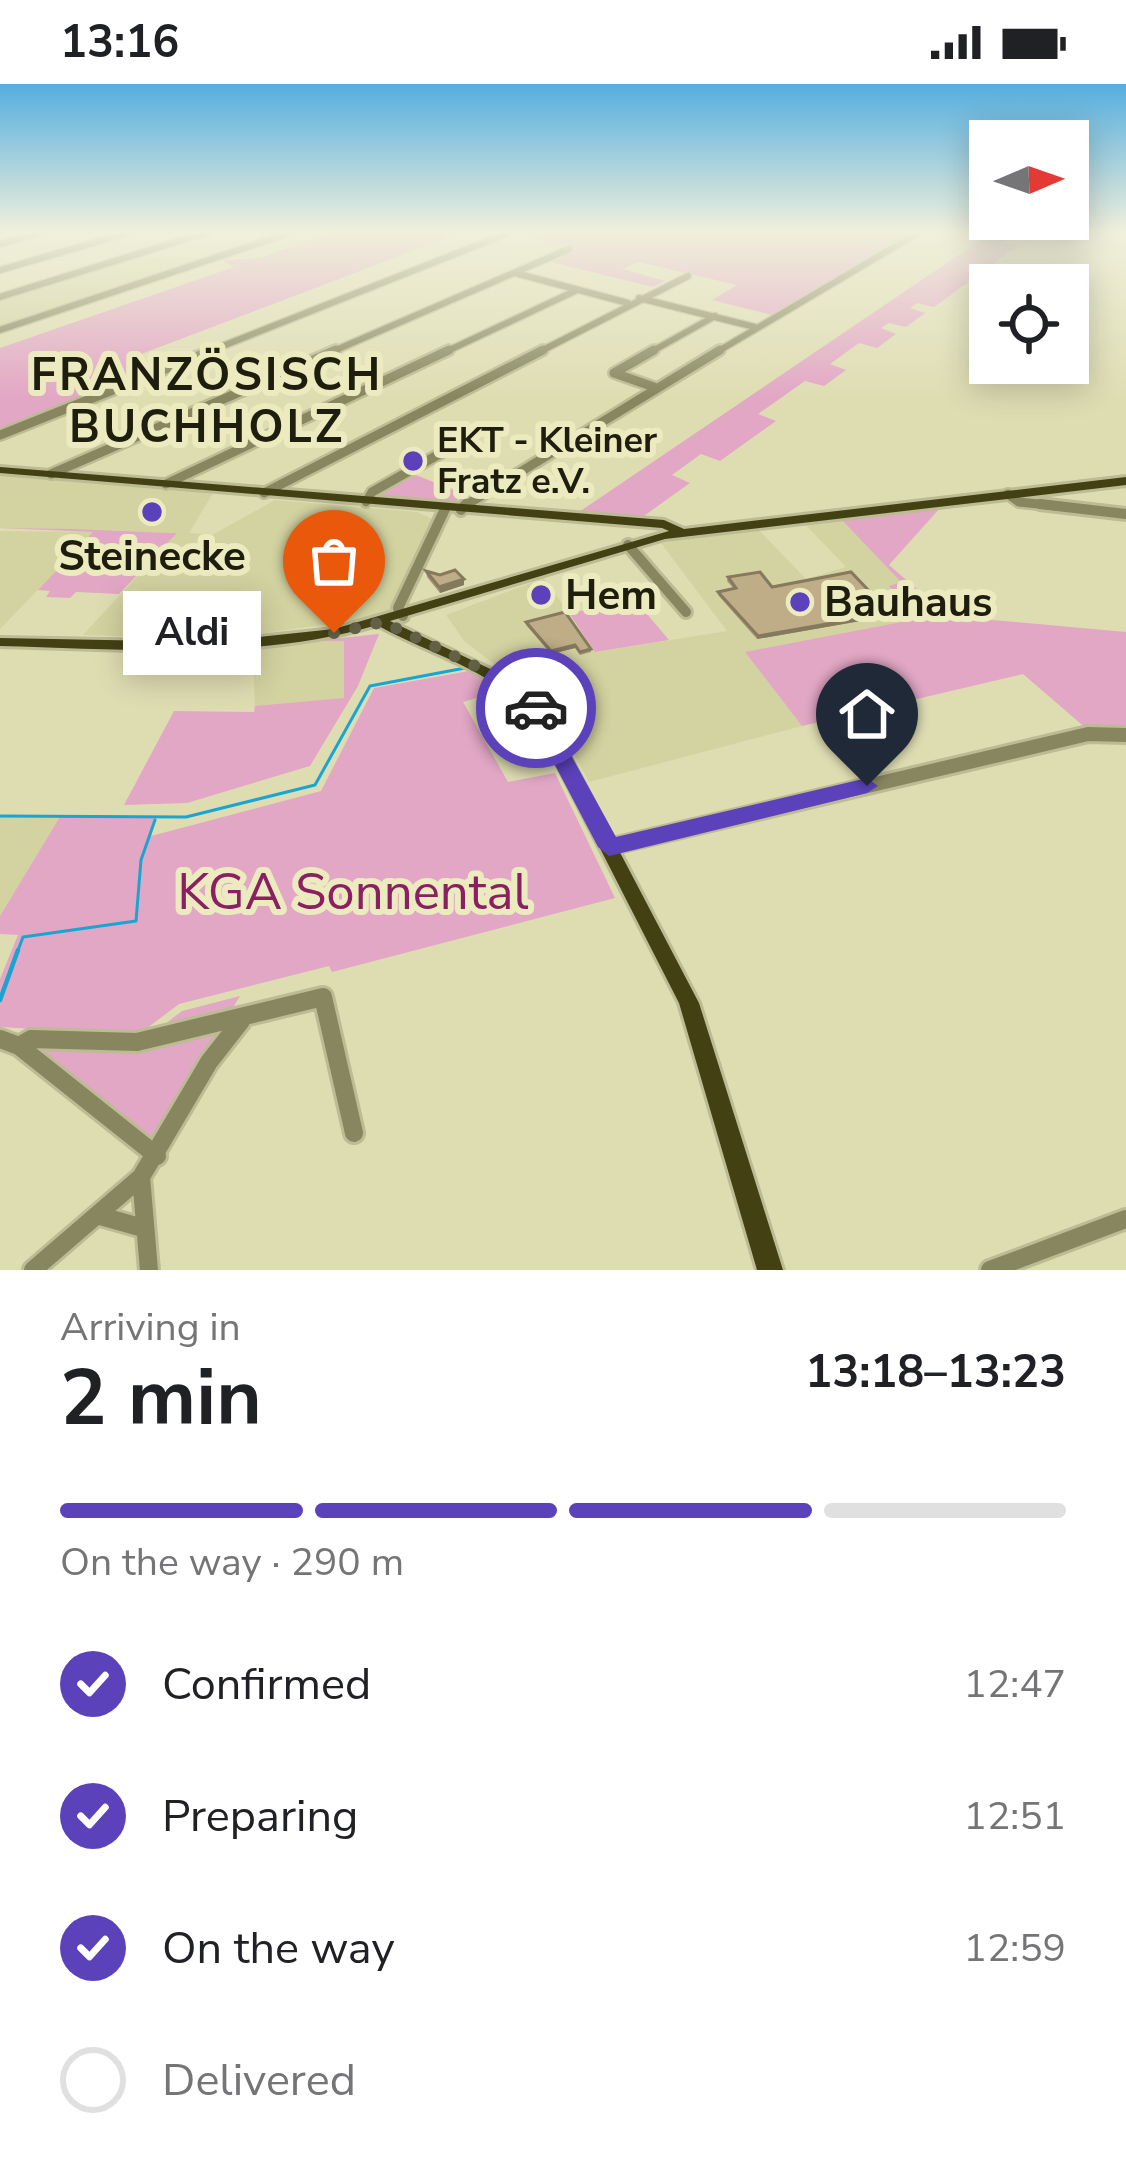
<!DOCTYPE html>
<meta charset="utf-8">
<style>
:root{--surface:#fff;--page:#f2f2f2;--text:#202124;--muted:#757577;--line:#e0e0e0;--accent:#5b42ba}
body{margin:0;font-family:"Nunito Sans",sans-serif;background:var(--page);color:var(--text);height:100vh;display:flex;flex-direction:column;font-size:45px;white-space:nowrap}
*{box-sizing:border-box;margin:0}
p{font-size:39px;color:var(--muted)}
.icon{flex:none;width:66px;height:66px;fill:none;stroke:currentColor;stroke-width:2;stroke-linecap:round;stroke-linejoin:round}
.map{position:relative;height:1186px;overflow:hidden}
.sheet{display:flex;flex-direction:column;background:var(--surface);flex:1}
.sheet>*{flex:none}
.needle{width:78px;rotate:88deg}
.buttons{position:absolute;left:969px;top:36px;display:grid;gap:24px}
.buttons a{display:grid;place-items:center;width:120px;height:120px;border-radius:0px;background:var(--surface);box-shadow:0 6px 30px #0003;font-size:60px}
.pin{position:absolute;display:grid;place-items:center;width:102px;height:102px;color:#fff;margin:-123px -51px;border-radius:50% 50% 50% 0;rotate:-45deg;box-shadow:0 0 12px #0007}
.pin .icon{rotate:45deg}
.courier{position:absolute;display:grid;place-items:center;width:120px;height:120px;margin:-60px;border:9px solid #5b42ba;border-radius:50%;background:#fff;color:#222;box-shadow:0 3px 15px #0007}
.bubble{position:absolute;height:84px;border-radius:0px;background:var(--surface);box-shadow:0 6px 30px #0003;font-size:39px;font-weight:700;line-height:84px;text-align:center}
.overview em{font-style:normal;font-weight:700}
.overview div{display:flex;flex-direction:column-reverse}
.overview{display:flex;align-items:center;justify-content:space-between;height:204px;padding:0 60px}
h1{font-size:78px;font-weight:700;line-height:90px}
.bar{display:grid;grid-template-columns:repeat(4,1fr);gap:18px 12px;align-content:center;height:144px;padding:0 60px}
.bar i{height:15px;border-radius:9px;background:var(--line)}
.bar .selected{background:var(--accent)}
.bar p{grid-column:span 4}
ol{padding:0 60px;list-style:none}
li{display:flex;align-items:center;gap:36px;height:132px}
li p{margin-inline-start:auto}
li .icon{padding:12px;border-radius:50%;background:var(--accent);color:#fff;stroke-width:4}
li:last-child{color:var(--muted)}
li i{width:66px;height:66px;border:6px solid var(--line);border-radius:50%}
.status{display:flex;justify-content:space-between;align-items:center;height:84px;padding:0 60px;background:var(--surface);direction:ltr}
.status svg{height:33px;fill:currentColor}
.map>svg:first-child{display:block}
.built{fill:#d3d3a1}
.green{fill:#e2a7c5}
.lines{fill:none;stroke-linecap:round;stroke-linejoin:round}
.stream-far1{stroke:#19a5d2;stroke-width:3}
.stream{stroke:#19a5d2;stroke-width:4.5}
.minor-far4-casing{stroke:#bcbb94;stroke-width:9}
.minor-far3-casing{stroke:#bcbb94;stroke-width:14}
.minor-far2-casing{stroke:#bcbb94;stroke-width:16}
.minor-far1-casing{stroke:#bcbb94;stroke-width:20}
.minor-casing{stroke:#bcbb94;stroke-width:24}
.major-casing{stroke:#bcbb94;stroke-width:6}
.minor-far4{stroke:#87865f;stroke-width:6}
.minor-far3{stroke:#87865f;stroke-width:9}
.minor-far2{stroke:#87865f;stroke-width:10}
.minor-far1{stroke:#87865f;stroke-width:14}
.minor{stroke:#87865f;stroke-width:18}
.major{fill:#434114;fill-rule:evenodd}
.wall{fill:#a39573}
.shaded-wall{fill:#85795e}
.building{fill:#bead86;stroke:#85795e;stroke-width:3}
.route{fill:#5b42ba}
.done{stroke:#626147;stroke-width:12;stroke-dasharray:0 21.6}
.poi-dot{fill:#5b42ba;stroke:#ebebbf;stroke-width:4.5}
.labels{text-anchor:middle;dominant-baseline:central;stroke-width:12;stroke-linejoin:round;paint-order:stroke}
.far-poi-label{font-size:36px;font-weight:bold;fill:#1f1e0e;stroke:#ebebbf;text-anchor:start}
.poi-label{font-size:42px;font-weight:bold;fill:#1f1e0e;stroke:#ebebbf;text-anchor:start}
.far-district-label{font-size:45px;font-weight:bold;letter-spacing:3px;fill:#1f1e0e;stroke:#ebebbf}
.near-park-label{font-size:51px;fill:#8a2062;stroke:#ebebbf}
</style>
<div class="status"><b>13:16</b><svg viewBox="0 0 49 12"><path d="M0 12V9h3v3zM5 12V6h3v6zM10 12V3h3v9zM15 12V0h3v12zM26 1h20v11H26zM47 4h2v5h-2z"/></svg></div>
<div class="map">
<svg width="1126" height="1186" viewBox="0 0 1126 1186">
<rect width="100%" height="100%" fill="#deddb2"/>
<path class="built" d="M209 173 0 243V216L129 174Z
M0 390 213 409 189 449 214 450 275 416 417 428 435 436 388 532 222 555 83 551 176 450 0 444Z
M940 424 886 482 902 499 898 511 914 536 746 569 802 642 589 698 545 618 465 558 446 531 544 494 596 568 727 547 661 459 758 445 806 495 846 483 804 439Z
M0 447 94 448 0 545Z
M379 550 350 616 255 628 253 564Z
M61 731 0 832V732Z"/>
<path class="green" d="M336 147H465L136 272 164 284 0 350V264L234 183 222 176 260 174Z
M506 147H919L780 233 712 216 737 201 639 178 623 185 665 197 653 203 547 177 578 164Z
M994 147H1039L1026 157 1009 154 1004 159 1018 162 934 223 917 219 910 224 925 229 906 243 889 239 881 244 896 250 877 264 859 259 830 280 846 286 824 302 805 297 758 330 776 337 720 377 701 370 672 391 690 399 641 434 576 430Z
M416 391 466 411 448 421 375 414Z
M940 424 889 481 948 532 1126 548V649L1088 646 1023 590 802 642 745 568 912 536 889 502 901 498 841 435Z
M73 445 168 449H177L119 510 76 508 70 514 46 513 50 507 38 506 93 448 0 444Z
M636 517 669 556 595 568 569 529Z
M379 550 358 602 310 682 187 719 124 721 174 627 254 628 255 622 344 614V557H313Z
M469 587 499 607 463 618 508 698 555 689 615 814 332 888 329 882 179 920 138 951 0 943V895L18 851 0 850V832L61 731 155 733 151 752 321 707 374 604Z
M240 912 163 1039 155 1064 41 972 55 958H141L182 927Z"/>
<g class="lines">
<path class="stream-far1" d="M0 732 186 733 315 701 370 602 465 584
M17 869 23 853 136 837 141 776 155 736"/>
<path class="stream" d="M0 916 18 866"/>
<g class="minor-far4-casing">
<path id="minor-far4" d="M330 147 336 149
M0 160 46 147
M0 186 134 147
M515 189 628 219
M0 213 211 147
M639 214 755 243
M0 246 295 147
M205 269 508 149
M329 269 569 165
M443 269 577 206
M537 269 688 192
M649 269 715 232
M715 269 921 147"/>
</g>
<g class="minor-far3-casing">
<path id="minor-far3" d="M654 303 614 289 654 266
M0 351 213 266
M51 390 336 266
M166 400 449 266
M264 409 543 266
M1008 410 1019 418 1067 423
M366 418 372 408 450 364
M463 423 720 266"/>
</g>
<g class="minor-far2-casing">
<path id="minor-far2" d="M1040 420 1126 430
M461 426 466 420
M628 461 686 528
M403 532 398 524 445 425"/>
</g>
<g class="minor-far1-casing">
<path id="minor-far1" d="M609 763 1088 650 1126 651"/>
</g>
<g class="minor-casing">
<path id="minor" d="M0 955 19 962 157 1072
M19 962 31 955 137 958 323 913 354 1049
M141 1093 149 1186
M97 1131 143 1144
M33 1186 141 1093 209 978 241 937
M990 1186 1126 1135"/>
</g>
<g class="major-casing">
<path id="major" d="M0 383 664 436 684 445 1126 393V401L665 455 390 537 505 592 531 611 550 635 699 919 783 1186H757L679 919 535 637C497 586 430 571 377 541 256 577 125 565 0 562V554L211 558 334 545 669 447 662 444 0 389Z"/>
</g>
<use href="#minor-far4" class="minor-far4"/>
<use href="#minor-far3" class="minor-far3"/>
<use href="#minor-far2" class="minor-far2"/>
<use href="#minor-far1" class="minor-far1"/>
<use href="#minor" class="minor"/>
<use href="#major" class="major"/>
</g>
<path class="wall" d="M426 487 464 495V501L440 509 427 493Z
M728 493 772 503 889 532 757 555 718 511V508L734 505 727 497Z
M526 538 591 565V568L580 571 575 564 551 570 526 541Z"/>
<path class="shaded-wall" d="M464 495V501L440 509 439 503Z
M890 529 889 532 757 555 758 552Z
M575 561V564L551 570V567Z"/>
<path class="building" d="M455 486 464 495 439 503 426 487 440 491Z
M760 488 772 503 851 488 890 529 758 552 718 508 736 504 728 493Z
M544 501 551 511 538 514 531 504Z
M565 528 591 565 580 568 575 561 551 567 526 538Z"/>
<linearGradient id="sky" x2="0" y2="1"><stop stop-color="#55aedf"/><stop offset="0.47" stop-color="#f0f0dc"/><stop offset="1" stop-color="#f0f0dc" stop-opacity="0"/></linearGradient>
<rect width="1126" height="313" fill="url(#sky)"/>
<path class="route" d="M528 620H543L616 753 867 694 878 702 867 709 609 772 598 763 525 624Z"/>
<g class="lines">
<path class="done" d="M334 549 383 538 490 589 536 624"/>
</g>
<g class="poi-dot">
<circle cx="413" cy="377" r="12"/>
<circle cx="152" cy="428" r="12"/>
<circle cx="541" cy="511" r="12"/>
<circle cx="800" cy="518" r="12"/>
</g>
<g class="labels">
<g class="far-poi-label">
<text x="437" y="356">EKT - Kleiner<tspan x="437" dy="41">Fratz e.V.</tspan></text>
</g>
<g class="poi-label">
<text x="152" y="472" text-anchor="middle">Steinecke</text>
<text x="565" y="511">Hem</text>
<text x="824" y="518">Bauhaus</text>
</g>
<g class="far-district-label">
<text x="207" y="291">FRANZÖSISCH<tspan x="207" dy="52">BUCHHOLZ</tspan></text>
</g>
<g class="near-park-label">
<text x="353" y="808">KGA Sonnental</text>
</g>
</g>
</svg>
<div class="buttons">
<a><svg class="needle" viewBox="-14 -14 28 28"><path d="M0-13l5 13h-10z" fill="#e53935"/><path d="M0 13l5-13h-10z" fill="#757577"/></svg></a>
<a><svg class="icon" aria-label="locate" viewBox="0 0 24 24"><circle cx="12" cy="12" r="6"/><path d="M12 2v4M12 18v4M2 12h4M18 12h4"/></svg></a>
</div>
<div class="pin" style="left:334px;top:549px;background:#ea580c"><svg class="icon" aria-label="bag" viewBox="0 0 24 24"><path d="M5 8h14l-1 12H6zM9 8a3 3 0 0 1 6 0"/></svg></div>
<div class="pin" style="left:867px;top:702px;background:#1f2937"><svg class="icon" aria-label="home" viewBox="0 0 24 24"><path d="M3 11l9-7 9 7M6 9v11h12V9"/></svg></div>
<div class="courier" style="left:536px;top:624px"><svg class="icon" aria-label="car" viewBox="0 0 24 24"><path d="M5 17H2v-5l4-1 3-4h7l3 4 3 1v5h-3M9 17h6M6 11h13"/><circle cx="7" cy="17" r="2"/><circle cx="17" cy="17" r="2"/></svg></div>
<div class="bubble" style="left:123px;top:507px;width:138px">Aldi</div>
</div>
<section class="sheet">
<div class="overview"><div><h1>2 min</h1><p>Arriving in</p></div><em>13:18–13:23</em></div>
<div class="bar"><i class="selected"></i><i class="selected"></i><i class="selected"></i><i></i><p>On the way · 290 m</p></div>
<ol>
<li><svg class="icon" aria-label="check" viewBox="0 0 24 24"><path d="M5 12l5 5 9-10"/></svg>Confirmed<p>12:47</p></li>
<li><svg class="icon" aria-label="check" viewBox="0 0 24 24"><path d="M5 12l5 5 9-10"/></svg>Preparing<p>12:51</p></li>
<li><svg class="icon" aria-label="check" viewBox="0 0 24 24"><path d="M5 12l5 5 9-10"/></svg>On the way<p>12:59</p></li>
<li><i></i>Delivered</li>
</ol>
</section>
